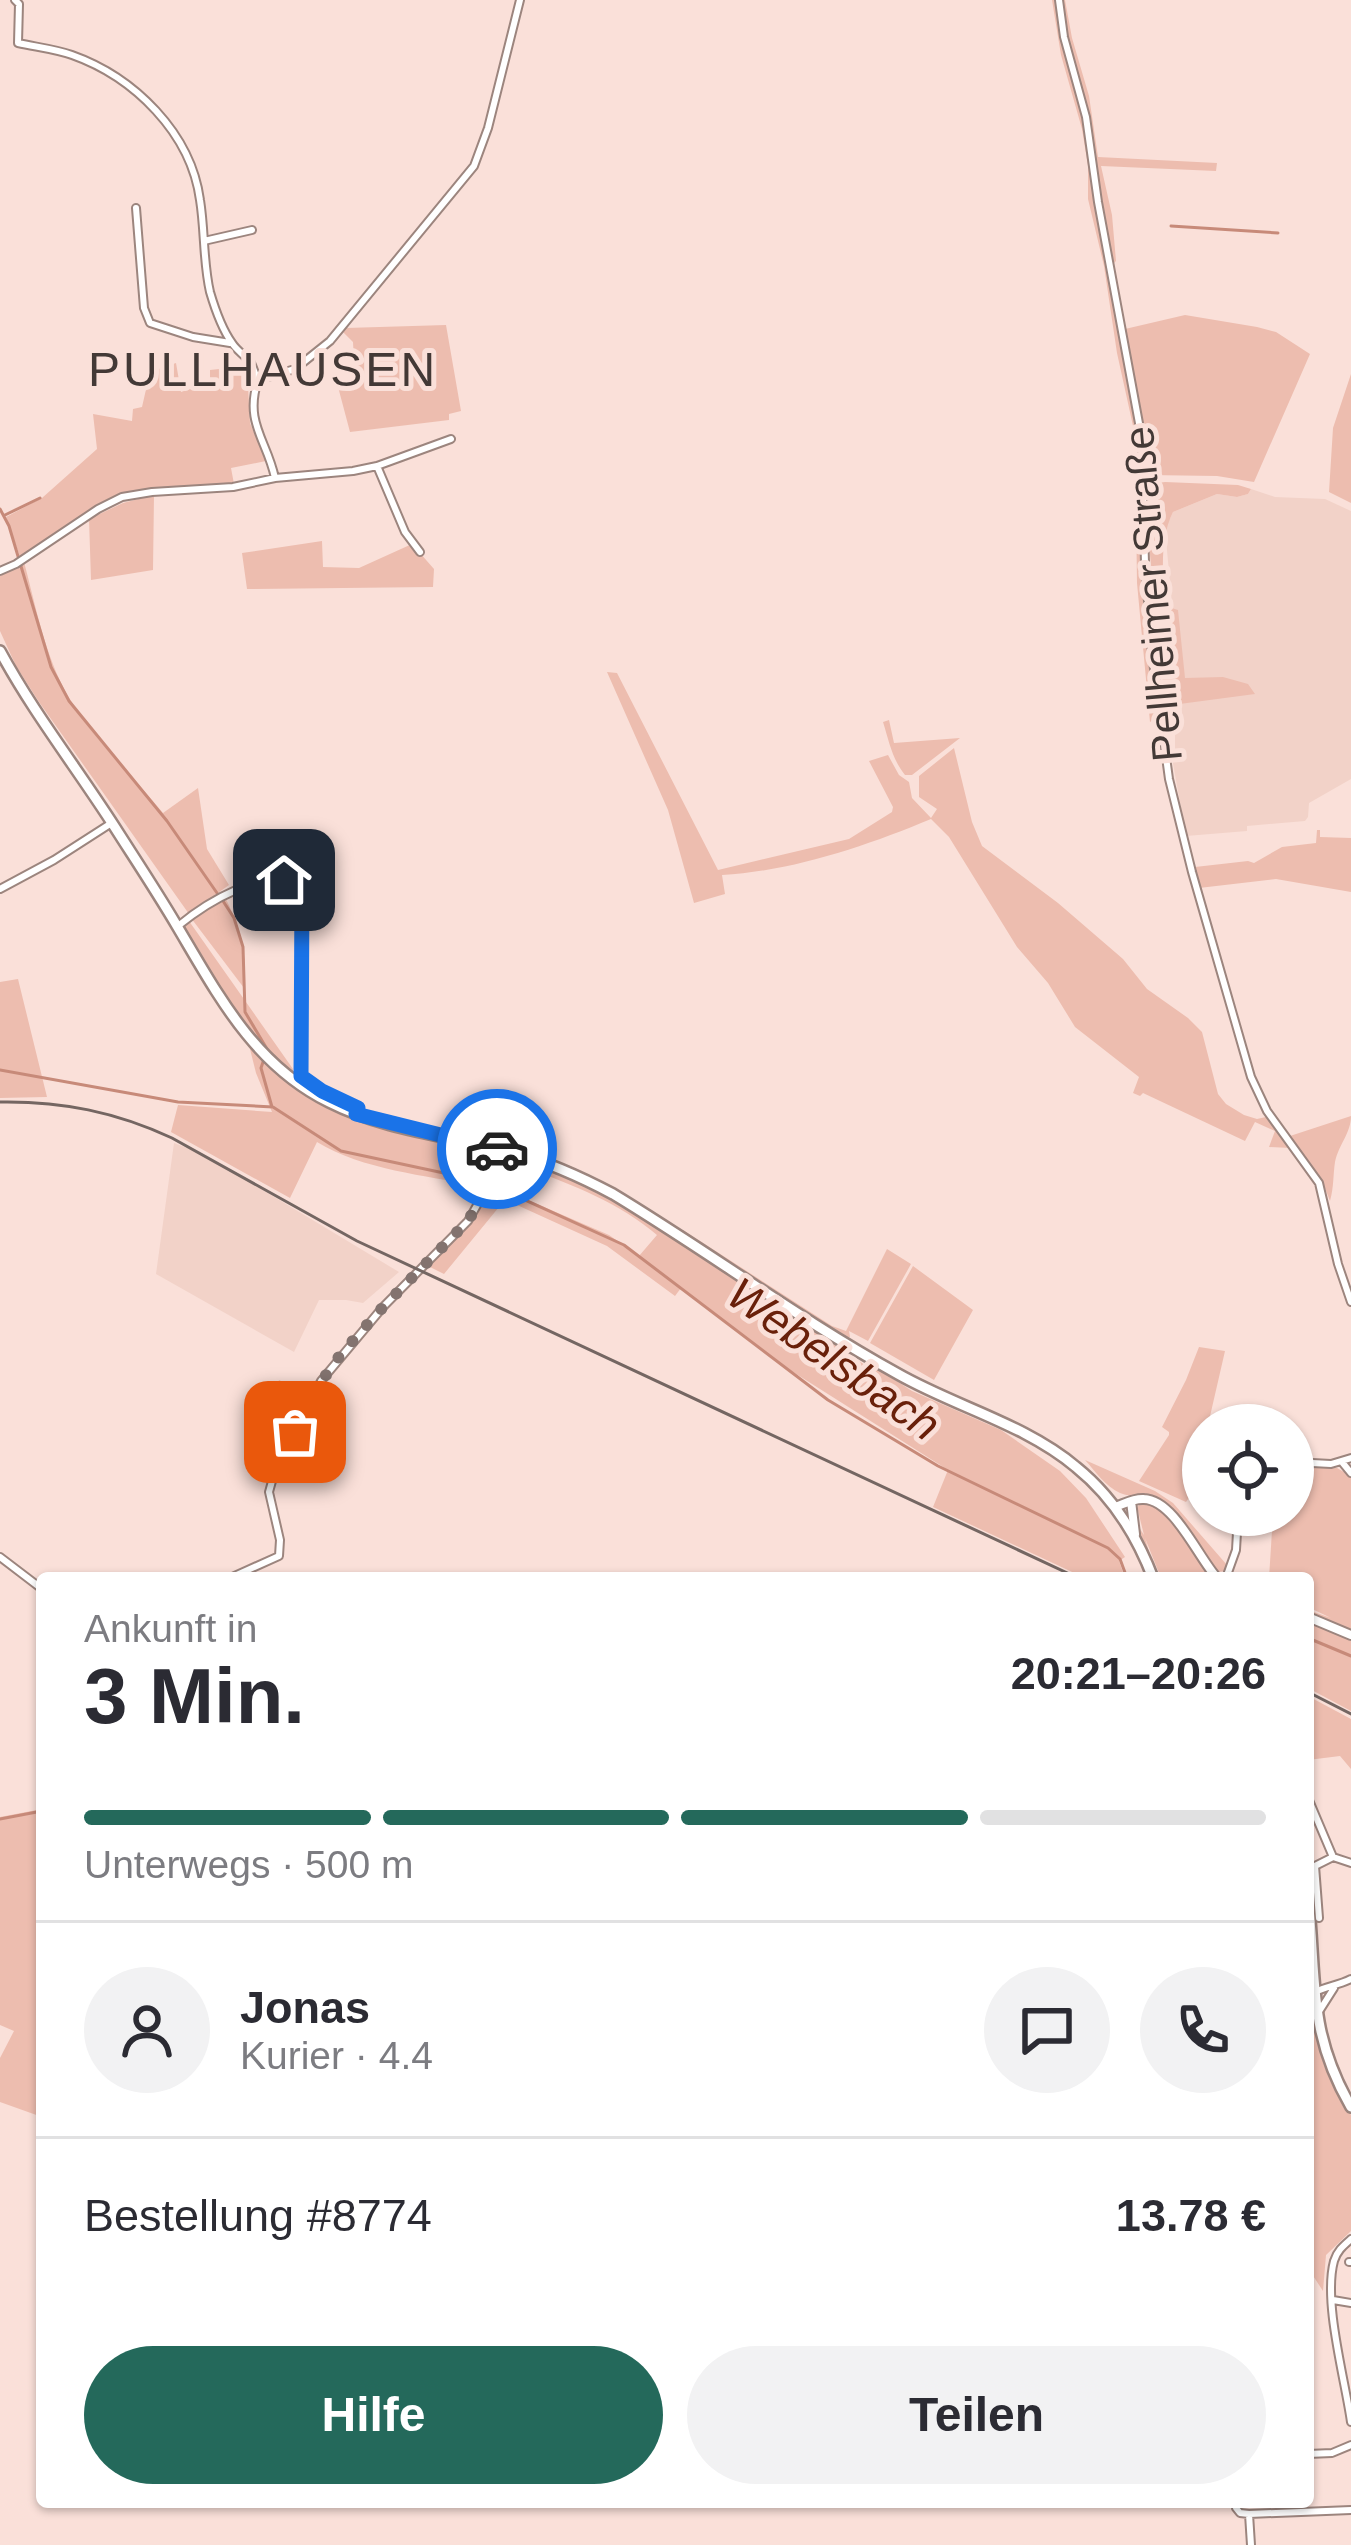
<!DOCTYPE html>
<html lang="de">
<meta charset="utf-8">
<style>
:root{--surface:#fff;--page:#f2f2f3;--text:#2b2b33;--muted:#7c7c81;--line:#e1e1e2;--accent:#24695b}
body{margin:0;font-family:Arial,sans-serif;background:var(--page);color:var(--text);height:100vh;display:flex;flex-direction:column;font-size:45px;white-space:nowrap}
*{box-sizing:border-box;margin:0}
p{font-size:39px;color:var(--muted)}
.icon{flex:none;width:66px;height:66px;fill:none;stroke:currentColor;stroke-width:2;stroke-linecap:round;stroke-linejoin:round}
.map{position:relative;flex:1;overflow:hidden}
.panel{position:absolute;left:36px;top:1572px;width:1278px;height:936px;display:flex;flex-direction:column;background:var(--surface);border-radius:12px;box-shadow:0 3px 9px #0004}
.panel>*{flex:none}
.tools{position:absolute;left:1182px;top:1404px;display:grid;gap:24px}
.tools a{display:grid;place-items:center;width:132px;height:132px;border-radius:50%;background:var(--surface);box-shadow:0 3px 9px #0004;font-size:60px}
.pin{position:absolute;display:grid;place-items:center;width:102px;height:102px;color:#fff;margin:-51px;border-radius:24px;box-shadow:0 6px 18px #0006}
.courier{position:absolute;display:grid;place-items:center;width:120px;height:120px;margin:-60px;border:9px solid #1a73e8;border-radius:50%;background:#fff;color:#222;box-shadow:0 3px 15px #0007}
.headline em{font-style:normal;font-weight:700}
.headline div{display:flex;flex-direction:column-reverse}
.headline{display:flex;align-items:center;justify-content:space-between;height:204px;padding:0 48px}
h1{font-size:78px;font-weight:700;line-height:90px}
.bar{display:grid;grid-template-columns:repeat(4,1fr);gap:18px 12px;align-content:center;height:144px;padding:0 48px}
.bar i{height:15px;border-radius:9px;background:var(--line)}
.bar .selected{background:var(--accent)}
.bar p{grid-column:span 4}
.line{display:flex;align-items:center;gap:30px;padding:0 48px;border-top:3px solid var(--line)}
.line div{flex:1}
.round{display:grid;place-items:center;flex:none;width:126px;height:126px;border-radius:63px;background:var(--page)}
.cta{display:flex;gap:24px;margin-top:auto;padding:24px 48px}
.cta a{flex:1;height:138px;border-radius:72px;background:var(--accent);color:#fff;font-size:48px;font-weight:700;line-height:138px;text-align:center}
.cta a+a{background:var(--page);color:var(--text)}
.map>svg:first-child{display:block}
.built{fill:#f2d2c8}
.green{fill:#edbdaf;fill-rule:evenodd}
.lines{fill:none;stroke-linecap:round;stroke-linejoin:round}
.stream{stroke:#c78a79;stroke-width:3}
.minor-casing{stroke:#9c857e;stroke-width:10}
.tertiary-casing{stroke:#9c857e;stroke-width:12}
.secondary-casing{stroke:#9c857e;stroke-width:14}
.minor{stroke:#fff;stroke-width:6}
.tertiary{stroke:#fff;stroke-width:8}
.secondary{stroke:#fff;stroke-width:9}
.rail{stroke:#746662;stroke-width:3}
.done{stroke:#83736f;stroke-width:12;stroke-dasharray:0 21.6}
.route{stroke:#1a73e8;stroke-width:15}
.labels{text-anchor:middle;dominant-baseline:central;stroke-width:10;stroke-linejoin:round;paint-order:stroke}
.street-label{font-size:42px;fill:#433936;stroke:#fae0d9}
.water-label{font-size:45px;font-style:italic;fill:#69200a;stroke:#fae0d9}
.quarter-label{font-size:48px;letter-spacing:3px;fill:#433936;stroke:#fae0d9}
</style>
<div class="map">
<svg width="1351" height="2545" viewBox="0 0 1351 2545">
<rect width="100%" height="100%" fill="#fae0d9"/>
<path class="built" d="M1251 489 1275 497 1325 499 1351 511V779L1309 803 1308 817 1305 821 1247 826V831L1186 836 1171 752 1175 753V733L1182 712 1165 529 1173 512 1217 494 1237 497 1248 494Z
M174 1143 203 1154 399 1272 363 1303 346 1300H319L294 1352 156 1274Z"/>
<path class="green" d="M1052 0H1056L1061 33 1086 128 1137 433 1142 565 1156 718 1150 722 1137 583 1135 435 1117 353 1104 266 1088 199V166L1082 129 1061 55Z
M1061 0H1065L1072 38 1089 96 1098 157 1217 163 1216 171 1101 166 1112 215 1116 261 1113 264 1087 110 1067 35Z
M1185 315 1257 327 1276 332 1310 354 1254 482 1217 476 1148 475 1146 442 1125 329Z
M446 325 461 411 449 414V420L350 432 337 383 355 379 353 342 342 331 346 328Z
M176 363 181 392 210 382V370L247 366 250 423 266 461 231 468 234 484 126 494 20 557 6 517 42 498 97 449 93 414 132 421 133 409 142 407 150 372Z
M1351 374V503L1329 492 1333 428Z
M1165 482 1238 485 1251 489 1248 494 1237 497 1217 494 1173 512C1159 540 1163 575 1165 606L1178 610 1185 678 1223 677 1248 684 1255 694 1172 705 1164 693 1149 545 1146 492 1150 484Z
M154 495 153 570 91 580 89 519 123 503Z
M322 541 323 567 359 568 412 544 434 569 433 587 247 589 242 553Z
M24 562C36 607 45 656 68 696 93 739 132 775 163 813L198 788 207 849 229 885 189 914 39 702 16 666 0 631V576Z
M607 672 617 673 718 870 849 839 892 812 893 807 869 761 888 755 899 775 909 782 912 798 931 818 937 809 919 797V776L954 748 972 822 982 846 1058 903 1123 959 1147 989 1188 1018 1202 1032 1218 1094 1226 1104 1244 1115 1257 1119 1266 1117 1291 1148 1269 1147 1275 1131 1255 1122 1245 1141 1143 1093 1140 1096 1133 1093 1139 1077 1075 1027 1048 983 1017 947 949 837 931 819C866 846 793 871 722 875L725 894 694 903 668 810Z
M889 720 894 743 960 738 912 775H905C892 759 889 741 883 722Z
M1317 830H1320V837L1351 838V892L1276 879 1199 888 1195 867 1248 861 1254 863 1282 847 1316 843Z
M225 897C240 927 248 953 244 988L191 918Z
M189 921 293 1069V1076L263 1049 233 1013 182 926Z
M18 979 47 1097 0 1098V982Z
M249 1045 275 1071 311 1096 478 1152 488 1163 487 1177 473 1206 477 1186C425 1175 363 1170 317 1142L290 1198 171 1132 178 1105 272 1112 256 1073Z
M1351 1116C1351 1133 1339 1144 1335 1162 1333 1175 1334 1186 1330 1201L1321 1178 1290 1136Z
M517 1159C580 1179 629 1208 684 1243L689 1249 810 1323 811 1329 865 1365H872L912 1391 1001 1430 1060 1471 1086 1498 1125 1557 1119 1561 1125 1578H1085L933 1507 948 1470 782 1365 681 1288 675 1296 607 1246 517 1205 510 1203 499 1207 444 1274 428 1266 458 1236 511 1161ZM527 1168C573 1185 620 1203 657 1235L639 1256 609 1235 514 1194Z
M683 1230 832 1326 846 1331 887 1249 911 1264 868 1341 849 1331 850 1337 846 1338 681 1233Z
M913 1266 973 1310 934 1380 870 1343Z
M1199 1347 1225 1351 1208 1425H1203V1477L1186 1502 1139 1481 1169 1435V1432L1162 1427 1186 1380Z
M322 1372 323 1375 270 1477 261 1464 268 1449 263 1426 279 1380 307 1394Z
M1085 1460 1155 1491 1173 1503 1227 1565 1225 1571 1217 1572C1197 1552 1188 1522 1165 1504 1148 1490 1136 1500 1120 1493 1106 1487 1095 1471 1085 1460Z
M1293 1465 1337 1468 1351 1476V1632L1308 1613V1610L1331 1618 1308 1607V1578H1269L1273 1515H1293Z
M1142 1503C1171 1507 1197 1554 1211 1578H1161L1145 1538 1155 1573 1134 1520 1144 1535 1137 1507Z
M1308 1621 1351 1639V1711L1308 1688Z
M1308 1696 1351 1719V1769L1340 1756 1308 1760Z
M42 1809V2117L0 2102V2058L14 2031 0 2025V1817Z
M1308 2006 1326 2068 1351 2115V2231L1326 2255 1323 2291 1308 2268Z"/>
<g class="lines">
<path class="stream" d="M1171 226 1278 233
M0 509 9 526 51 667 69 701 167 821 217 893
M5 515 40 498
M223 901 234 918 243 947 245 1012 267 1049
M264 1059 261 1068 272 1107
M0 1070 178 1102 273 1107 341 1151 481 1181
M503 1190 624 1245 828 1400 938 1466 1108 1548 1120 1559 1127 1578
M1308 1638 1351 1656
M0 1819 42 1811"/>
<g class="minor-casing">
<path id="minor" d="M15 0 19 4 18 43C36 47 55 49 72 55 134 77 191 133 200 200 205 231 203 262 210 292 215 309 222 329 232 343 237 351 246 356 251 363 254 369 255 375 258 380 244 423 267 440 275 478
M1059 0 1064 37 1086 117 1098 202 1141 434 1145 562 1152 654 1169 779 1192 872 1251 1077 1267 1111 1319 1183 1338 1264 1351 1302
M136 208 144 308 150 323 193 337 230 343
M204 241 252 230
M258 380 295 369 330 341 474 166 488 128 520 0
M377 466 405 532 420 552
M0 571 16 564 98 509 122 497 152 492 233 487 275 478 353 471 377 466 451 439
M0 889 54 860 110 824
M178 926C206 903 263 867 300 885L303 900 301 1075 322 1091 357 1108 355 1114
M1293 1462 1331 1464 1351 1458
M1342 1462 1351 1473
M0 1557 42 1589
M230 1578 279 1556 280 1540 269 1492 274 1474 321 1381 383 1307 468 1221 492 1179
M1226 1578 1236 1550 1238 1515
M1308 1798 1333 1857
M1319 1918 1315 1866 1333 1857 1351 1863
M1316 1992C1325 1986 1338 1986 1351 1979
M1320 2010 1334 1988
M1351 2239C1343 2246 1337 2251 1334 2261 1323 2302 1345 2379 1351 2422
M1349 2262H1351
M1333 2300 1351 2303
M1308 2454 1332 2453 1351 2445
M1236 2502V2508L1240 2513 1249 2514 1351 2510
M1249 2514 1251 2545"/>
</g>
<g class="tertiary-casing">
<path id="tertiary" d="M1131 1501 1135 1534
M1115 1507C1124 1504 1134 1498 1144 1499 1174 1500 1198 1557 1217 1578
M1308 1617 1351 1635"/>
</g>
<g class="secondary-casing">
<path id="secondary" d="M0 651C33 712 76 767 114 826 135 859 157 892 177 926 218 995 254 1065 329 1102 386 1131 451 1136 512 1152 547 1162 581 1177 613 1194 709 1252 800 1320 898 1374 956 1407 1025 1424 1076 1467 1112 1496 1137 1536 1153 1578
M474 1146 487 1156 494 1168
M492 1179 504 1164 508 1151
M1308 1898C1317 1979 1307 2031 1351 2107"/>
</g>
<use href="#minor" class="minor"/>
<use href="#tertiary" class="tertiary"/>
<use href="#secondary" class="secondary"/>
<path class="rail" d="M0 1102C62 1101 116 1112 172 1138L357 1241 1078 1578
M1308 1692 1351 1714"/>
</g>
<g class="lines">
<path class="done" d="M295 1432 321 1382 341 1354 383 1307 468 1221 492 1180 499 1174 508 1151 497 1149"/>
<path class="route" d="M284 880 296 882 302 889 301 1076 322 1091 358 1108 356 1114 497 1149"/>
</g>
<g class="labels">
<g class="street-label">
<text transform="translate(1153 594) rotate(-95)">Pellheimer Straße</text>
</g>
<g class="water-label">
<text transform="translate(834 1359) rotate(35)">Webelsbach</text>
</g>
<g class="quarter-label">
<text x="263" y="369">PULLHAUSEN</text>
</g>
</g>
</svg>
<div class="tools">
<a><svg class="icon" aria-label="locate" viewBox="0 0 24 24"><circle cx="12" cy="12" r="6"/><path d="M12 2v4M12 18v4M2 12h4M18 12h4"/></svg></a>
</div>
<div class="pin" style="left:295px;top:1432px;background:#ea580c"><svg class="icon" aria-label="bag" viewBox="0 0 24 24"><path d="M5 8h14l-1 12H6zM9 8a3 3 0 0 1 6 0"/></svg></div>
<div class="pin" style="left:284px;top:880px;background:#1f2937"><svg class="icon" aria-label="home" viewBox="0 0 24 24"><path d="M3 11l9-7 9 7M6 9v11h12V9"/></svg></div>
<div class="courier" style="left:497px;top:1149px"><svg class="icon" aria-label="car" viewBox="0 0 24 24"><path d="M5 17H2v-5l4-1 3-4h7l3 4 3 1v5h-3M9 17h6M6 11h13"/><circle cx="7" cy="17" r="2"/><circle cx="17" cy="17" r="2"/></svg></div>
<section class="panel">
<div class="headline"><div><h1>3 Min.</h1><p>Ankunft in</p></div><em>20:21–20:26</em></div>
<div class="bar"><i class="selected"></i><i class="selected"></i><i class="selected"></i><i></i><p>Unterwegs · 500 m</p></div>
<div class="line" style="height:216px"><a class="round"><svg class="icon" aria-label="person" viewBox="0 0 24 24"><circle cx="12" cy="8" r="4"/><path d="M4 21q1-7 8-7t8 7"/></svg></a><div><b>Jonas</b><p>Kurier · 4.4</p></div><a class="round"><svg class="icon" aria-label="chat" viewBox="0 0 24 24"><path d="M4 5h16v11H9l-5 4z"/></svg></a><a class="round"><svg class="icon" aria-label="phone" viewBox="0 0 24 24"><path d="M5 4h4l2 5-3 2q2 4 5 5l2-3 5 2v4C11 20 4 13 5 4z"/></svg></a></div>
<div class="line" style="height:156px"><div>Bestellung #8774</div><b>13.78 €</b></div>
<div class="cta"><a>Hilfe</a><a>Teilen</a></div>
</section>
</div>
